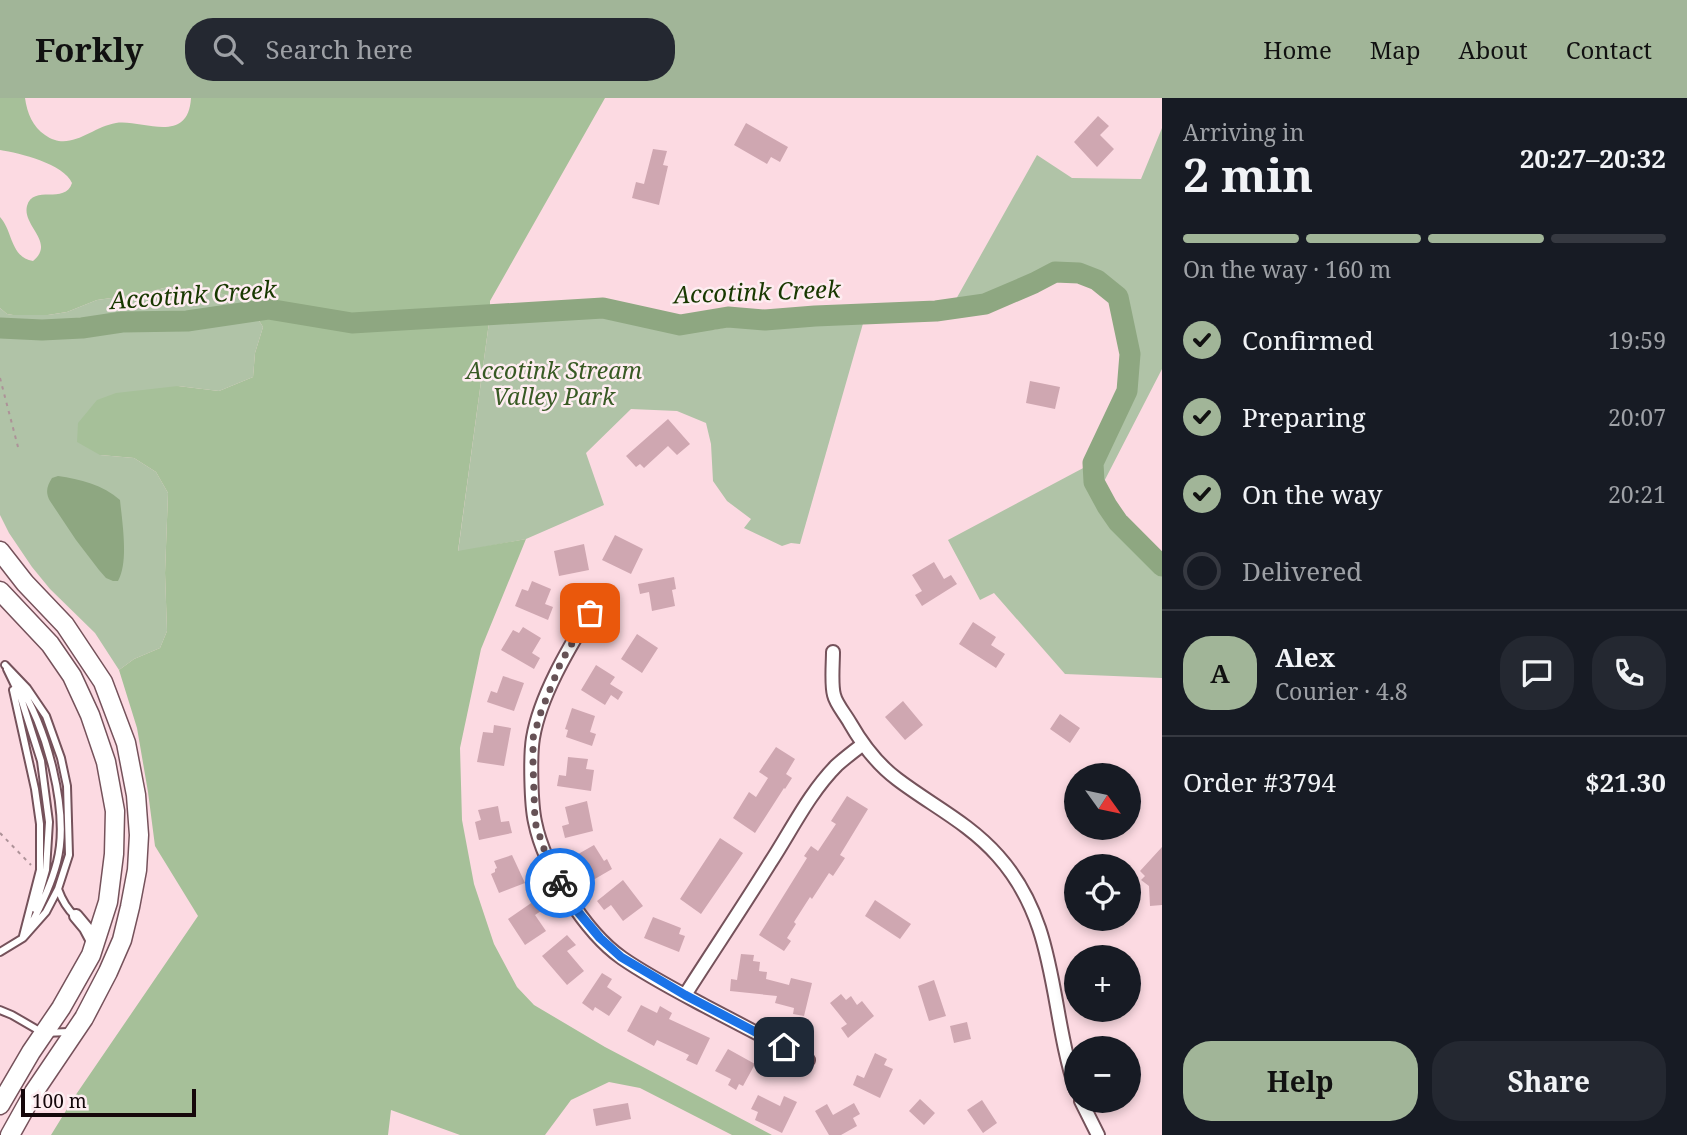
<!DOCTYPE html>
<meta charset="utf-8">
<style>
:root{--surface:#171b24;--page:#242831;--text:#f1f3f6;--muted:#9ea1a6;--line:#363941;--accent:#a1b598}
body{margin:0;font-family:"Noto Serif",serif;background:var(--page);color:var(--text);height:100vh;display:flex;flex-direction:column;font-size:26px;white-space:nowrap}
*{box-sizing:border-box;margin:0}
p{font-size:23px;color:var(--muted)}
.icon{flex:none;width:38px;height:38px;fill:none;stroke:currentColor;stroke-width:2;stroke-linecap:round;stroke-linejoin:round}
.map{position:relative;flex:1;overflow:hidden}
.drawer{display:flex;flex-direction:column;background:var(--surface);width:525px}
.drawer>*{flex:none}
.needle{width:46px;rotate:123deg}
.buttons{position:absolute;left:1064px;top:665px;display:grid;gap:14px}
.buttons a{display:grid;place-items:center;width:77px;height:77px;border-radius:50%;background:var(--surface);box-shadow:0 4px 10px #0003;font-size:35px}
.scale{position:absolute;left:21px;bottom:18px;width:175px;box-sizing:border-box;padding-left:7px;border:4px solid #15080b;border-top:0;font-size:19px;line-height:24px;white-space:nowrap;color:#15080b;-webkit-text-stroke:5px #feedf1;paint-order:stroke}
.pin{position:absolute;display:grid;place-items:center;width:60px;height:60px;color:#fff;margin:-30px;border-radius:14px;box-shadow:0 4px 10px #0006}
.courier{position:absolute;display:grid;place-items:center;width:70px;height:70px;margin:-35px;border:5px solid #1a73e8;border-radius:50%;background:#fff;color:#222;box-shadow:0 2px 9px #0007}
.head em{font-style:normal;font-weight:700}
.head div{display:flex;flex-direction:column-reverse}
.head{display:flex;align-items:center;justify-content:space-between;height:119px;padding:0 21px}
h1{font-size:46px;font-weight:700;line-height:52px}
.bar{display:grid;grid-template-columns:repeat(4,1fr);gap:10px 7px;align-content:center;height:84px;padding:0 21px}
.bar i{height:9px;border-radius:5px;background:var(--line)}
.bar .on{background:var(--accent)}
.bar p{grid-column:span 4}
.line{display:flex;align-items:center;gap:18px;padding:0 21px;border-top:2px solid var(--line)}
.line div{flex:1}
.round{display:grid;place-items:center;flex:none;width:74px;height:74px;border-radius:28px;background:var(--page)}
ol{padding:0 21px;list-style:none}
li{display:flex;align-items:center;gap:21px;height:77px}
li p{margin-inline-start:auto}
li .icon{padding:7px;border-radius:50%;background:var(--accent);color:#111;stroke-width:4}
li:last-child{color:var(--muted)}
li i{width:38px;height:38px;border:4px solid var(--line);border-radius:50%}
.primary-button{display:flex;gap:14px;margin-top:auto;padding:14px 21px}
.primary-button a{flex:1;height:80px;border-radius:28px;background:var(--accent);color:#111;font-size:28px;font-weight:700;line-height:80px;text-align:center}
.primary-button a+a{background:var(--page);color:var(--text)}
header{display:flex;align-items:center;gap:42px;box-sizing:border-box;height:98px;padding:0 35px;background:var(--accent);color:#111}
header strong{font-size:33px}
nav{display:flex;gap:38px;margin-inline-start:auto;font-size:24px}
.search{width:490px;height:63px;background:var(--page);display:flex;align-items:center;gap:18px;box-sizing:border-box;padding:0 24px;border-radius:28px;color:var(--muted);font-size:26px}
main{display:flex;flex:1;min-height:0}
.map>svg:first-child{display:block}
.green{fill:#b0c3a7}
.forest{fill:#a6c099}
.water{fill:#8ea781}
.lines{fill:none;stroke-linecap:round;stroke-linejoin:round}
.river{stroke:#8ea781;stroke-width:21}
.building{fill:#cfa7b1}
.lane-casing{stroke:#75525b;stroke-width:10}
.street-casing{stroke:#75525b;stroke-width:16}
.secondary-casing{stroke:#75525b;stroke-width:21}
.path{stroke:#ad9298;stroke-width:2;stroke-dasharray:3.5 5;stroke-linecap:butt}
.lane{stroke:#fff;stroke-width:6}
.street{stroke:#fff;stroke-width:12}
.secondary{stroke:#fff;stroke-width:18}
.done{stroke:#665256;stroke-width:7;stroke-dasharray:0 12.6}
.route{stroke:#1a73e8;stroke-width:9}
.labels{text-anchor:middle;dominant-baseline:central;stroke-width:5;stroke-linejoin:round;paint-order:stroke}
.park-label{font-size:23px;font-style:italic;fill:#385a24;stroke:#feedf1}
.water-label{font-size:24px;font-style:italic;fill:#183800;stroke:#feedf1}
</style>
<header>
<strong>Forkly</strong>
<div class="search"><svg class="icon" aria-label="search" viewBox="0 0 24 24"><circle cx="10" cy="10" r="6"/><path d="M15 15l6 6"/></svg>Search here</div>
<nav><a>Home</a><a>Map</a><a>About</a><a>Contact</a></nav>
</header>
<main>
<div class="map">
<svg width="1162" height="1037" viewBox="0 0 1162 1037">
<rect width="100%" height="100%" fill="#fcdae2"/>
<path class="green" d="M1162 30V271L1094 403 1162 477V580L1065 576 994 495 980 502 948 442 1087 368 1130 276 1109 194 1069 175 976 217 946 219 1037 57 1072 80 1141 81Z
M168 189 195 191 245 200 263 229 255 255 253 279 219 293 178 288 100 357 134 360 156 374 168 395 165 475 167 533 160 550 134 561 119 572 95 535 50 491 32 469 9 435 0 417V210L7 216 13 217H48L67 214 97 202 140 196Z
M603 210 680 227 712 232 737 227 758 229 864 222 800 446 791 445 782 448 744 430 751 421 727 403 713 383 711 346 706 325 677 313 631 311 586 355 604 407 526 441 458 454 490 217Z"/>
<path class="forest" d="M0 0H25C27 15 33 29 45 37 70 55 91 29 116 25 142 21 188 48 191 0H605L490 203V217L458 453 526 441 481 551 460 650 462 722 474 786 494 846 517 889 534 907 605 949 772 1037H732L640 990 609 984 571 1002 545 1037H460L391 1012 388 1037H51L75 998 198 818 155 748 148 694 137 630 119 572 134 561 160 550 167 533 165 475 168 395 156 374 134 360 100 357 77 344 78 325 97 302 116 295 178 288 219 293 253 279 255 255 263 229 245 200 195 191 168 189 140 196 97 202 67 214 48 217H13L7 216 0 210V119C13 133 10 159 33 163 56 144 22 128 27 108 33 86 65 107 72 85 64 66 20 55 0 52Z"/>
<path class="water" d="M58 378C80 381 103 387 120 402 122 423 129 464 118 483H113L106 480 99 472 76 442 50 403C45 394 47 388 52 380Z"/>
<g class="lines">
<path class="river" d="M0 230 42 232 82 230 122 224 187 223 268 211 352 225 603 210 680 227 728 219 765 222 815 218 936 213 985 206 1034 185 1055 174 1079 175 1097 182 1118 199 1130 256 1127 293 1093 365 1094 384 1107 408 1118 424 1162 468"/>
</g>
<path class="building" d="M1098 18 1109 28 1100 37 1114 51 1097 69 1074 44Z
M746 25 788 49 780 64 771 59 767 66 734 47Z
M653 51 667 53 663 67 668 68 659 107 632 100 636 84 644 86Z
M1030 283 1060 289 1055 311 1026 305Z
M668 321 690 346 677 357 668 348 644 370 640 366 636 369 626 358Z
M615 437 643 451 631 476 602 462Z
M584 446 589 472 559 478 554 453Z
M934 464 944 481 951 477 957 486 922 508 915 497 922 493 912 477Z
M674 479 676 491 672 492 675 508 652 513 649 494 640 496 638 486Z
M532 483 551 491 545 506 553 509 548 522 515 508 522 491 528 493Z
M973 524 996 539 991 547 1005 556 996 570 959 546Z
M523 529 541 540 532 555 540 560 534 571 501 552 513 532 519 535Z
M637 536 658 550 642 575 621 561Z
M596 567 615 579 610 586 623 594 618 602 611 597 605 607 581 592Z
M503 578 524 585 514 613 487 604 491 593 497 595Z
M903 603 923 627 905 642 885 619Z
M572 610 595 618 590 634 596 636 592 648 566 639 568 632 565 631Z
M1060 616 1080 630 1070 645 1050 631Z
M494 627 511 630 504 668 477 664 483 634 493 635Z
M776 649 795 661 786 676 792 680 785 691 784 690 755 735 733 720 749 694 756 699 768 680 759 674Z
M568 659 588 661 586 671 594 672 591 693 557 688 559 677 566 678Z
M847 698 868 711 840 757 845 760 833 778 829 775 812 801 810 799 794 824 796 826 787 840 791 843 784 853 759 837 807 760 804 758 811 748 818 753 836 726 831 723Z
M587 703 593 733 565 740 562 728 569 726 565 709Z
M498 708 501 724 509 723 512 735 479 742 475 724 481 722 478 712Z
M720 740 743 755 701 816 680 801Z
M594 747 604 763 607 761 612 771 588 785 573 759Z
M1162 749V807L1150 808 1149 788 1141 782 1145 778 1140 773Z
M512 757 525 785 499 795 491 776 495 774V771L497 770 494 763Z
M623 782 643 808 623 823 611 807 604 812 597 803Z
M537 801 544 811 535 817 546 833 525 847 508 821Z
M875 802 911 826 900 841 865 818Z
M653 819 681 830 679 836 685 838 679 854 644 840Z
M567 837 576 847 567 853 584 873 567 887 542 858Z
M741 856 754 857 753 863 760 864 759 873 767 874 766 881 789 887 791 880 812 885 804 918 793 916 794 910 775 905 777 898 730 893 731 881 737 882Z
M602 875 612 881 607 889 622 899 609 918 595 909 593 913 582 905Z
M934 882 946 918 929 923 918 888Z
M841 896 846 902 851 898 857 907 862 903 874 918 848 940 841 930 847 926 830 905Z
M641 907 657 915 660 908 672 915 669 921 710 940 697 967 686 962 689 957 657 942 654 948 627 933Z
M967 924 971 941 954 945 950 928Z
M728 951 755 966 743 988 739 986 736 992 728 987 731 981 715 973Z
M875 955 887 961 884 967 893 971 880 1000 853 987 857 977 864 980Z
M758 997 780 1008 784 998 797 1004 782 1035 755 1022 758 1014 751 1011Z
M920 1001 935 1015 924 1027 909 1013Z
M982 1002 997 1025 983 1035 967 1012Z
M628 1005 631 1021 596 1028 593 1011Z
M854 1005 860 1016 853 1020 857 1028 841 1037H829L815 1013 827 1006 833 1017Z"/>
<g class="lines">
<g class="lane-casing">
<path id="lane" d="M7 571 21 600 41 663 49 724 46 772 35 811
M17 584C46 625 70 714 57 764 51 787 41 808 30 828
M13 592 35 691 40 726V772L23 838
M58 791C62 802 66 810 75 818
M0 854 23 840 46 814 58 791 69 757 67 688 61 660 46 618 27 590 5 567
M0 912 12 917 43 935 69 934"/>
</g>
<g class="street-casing">
<path id="street" d="M590 515C569 550 540 598 533 640 530 658 531 706 535 724 544 769 585 834 622 860 648 878 677 893 705 908 739 926 774 944 808 962
M833 554C833 565 831 587 834 597 836 606 845 616 850 625 862 646 877 666 897 681 931 707 969 725 998 758 1059 826 1049 911 1076 992
M76 818 86 830 95 847
M685 897C713 853 742 810 770 765 791 733 809 695 837 667 845 660 854 653 862 647
M1081 1003 1098 1037"/>
</g>
<g class="secondary-casing">
<path id="secondary" d="M0 453 25 485 65 527 103 584 126 645 136 697 139 737 137 772 130 809 122 842 108 874 84 920 34 994 10 1037
M0 493 50 546 72 578 90 617 106 664 115 713 114 756 108 804 91 857 61 910 31 954 0 1007"/>
</g>
<path class="path" d="M0 280 18 349
M0 735 31 767"/>
<use href="#lane" class="lane"/>
<use href="#street" class="street"/>
<use href="#secondary" class="secondary"/>
</g>
<g class="lines">
<path class="done" d="M560 785 544 751 535 724 533 666V640L541 614 561 564 590 515"/>
<path class="route" d="M560 785 579 815 600 840 621 859 685 897 784 949"/>
</g>
<g class="labels">
<g class="park-label">
<text x="554" y="272">Accotink Stream<tspan x="554" dy="26">Valley Park</tspan></text>
</g>
<g class="water-label">
<text transform="translate(757 193) rotate(-2)">Accotink Creek</text>
<text transform="translate(193 196) rotate(-4)">Accotink Creek</text>
</g>
</g>
</svg>
<div class="buttons">
<a><svg class="needle" viewBox="-14 -14 28 28"><path d="M0-13l5 13h-10z" fill="#e53935"/><path d="M0 13l5-13h-10z" fill="#9ea1a6"/></svg></a>
<a><svg class="icon" aria-label="locate" viewBox="0 0 24 24"><circle cx="12" cy="12" r="6"/><path d="M12 2v4M12 18v4M2 12h4M18 12h4"/></svg></a>
<a>+</a>
<a>−</a>
</div>
<div class="scale">100 m</div>
<div class="pin" style="left:590px;top:515px;background:#ea580c"><svg class="icon" aria-label="bag" viewBox="0 0 24 24"><path d="M5 8h14l-1 12H6zM9 8a3 3 0 0 1 6 0"/></svg></div>
<div class="pin" style="left:784px;top:949px;background:#1f2937"><svg class="icon" aria-label="home" viewBox="0 0 24 24"><path d="M3 11l9-7 9 7M6 9v11h12V9"/></svg></div>
<div class="courier" style="left:560px;top:785px"><svg class="icon" aria-label="bike" viewBox="0 0 24 24"><circle cx="6" cy="16" r="4"/><circle cx="18" cy="16" r="4"/><path d="M6 16l4-8h5l3 8M10 8l3 8H6M13 5h3"/></svg></div>
</div>
<section class="drawer">
<div class="head"><div><h1>2 min</h1><p>Arriving in</p></div><em>20:27–20:32</em></div>
<div class="bar"><i class="on"></i><i class="on"></i><i class="on"></i><i></i><p>On the way · 160 m</p></div>
<ol>
<li><svg class="icon" aria-label="check" viewBox="0 0 24 24"><path d="M5 12l5 5 9-10"/></svg>Confirmed<p>19:59</p></li>
<li><svg class="icon" aria-label="check" viewBox="0 0 24 24"><path d="M5 12l5 5 9-10"/></svg>Preparing<p>20:07</p></li>
<li><svg class="icon" aria-label="check" viewBox="0 0 24 24"><path d="M5 12l5 5 9-10"/></svg>On the way<p>20:21</p></li>
<li><i></i>Delivered</li>
</ol>
<div class="line" style="height:126px"><b class="round" style="background:var(--accent);color:#111">A</b><div><b>Alex</b><p>Courier · 4.8</p></div><a class="round"><svg class="icon" aria-label="chat" viewBox="0 0 24 24"><path d="M4 5h16v11H9l-5 4z"/></svg></a><a class="round"><svg class="icon" aria-label="phone" viewBox="0 0 24 24"><path d="M5 4h4l2 5-3 2q2 4 5 5l2-3 5 2v4C11 20 4 13 5 4z"/></svg></a></div>
<div class="line" style="height:91px"><div>Order #3794</div><b>$21.30</b></div>
<div class="primary-button"><a>Help</a><a>Share</a></div>
</section>
</main>
